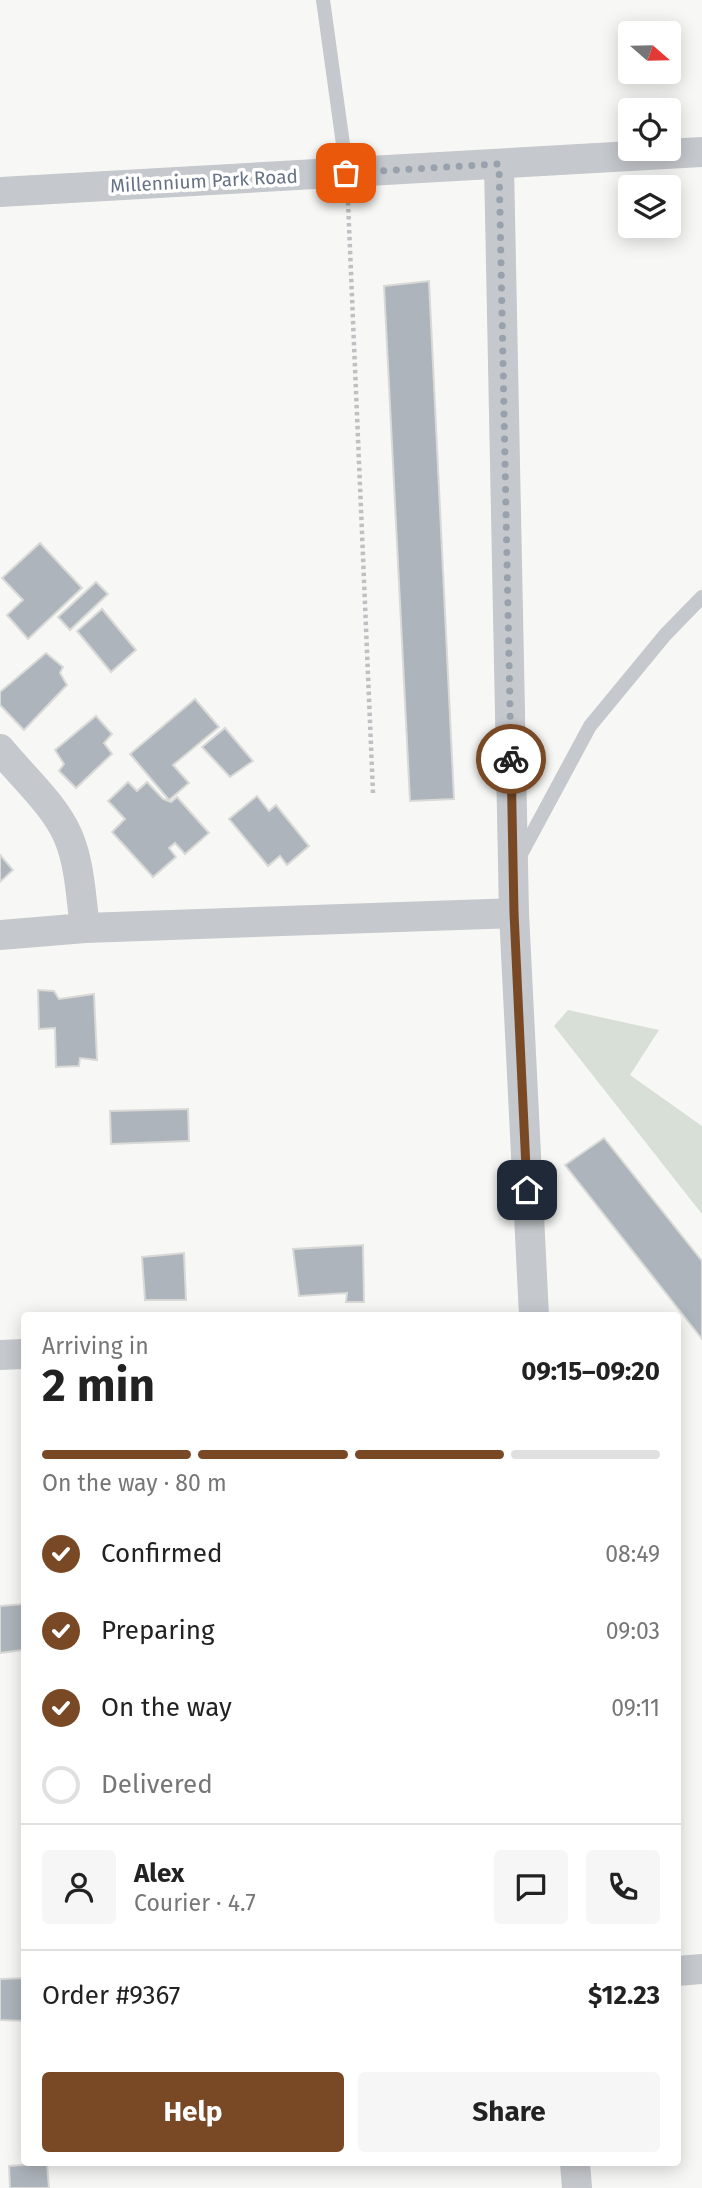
<!DOCTYPE html>
<meta charset="utf-8">
<style>
:root{--surface:#fff;--page:#f6f6f6;--text:#222;--muted:#767676;--line:#e0e0e0;--accent:#794925}
body{margin:0;font-family:"Fira Sans",sans-serif;background:var(--page);color:var(--text);height:100vh;display:flex;flex-direction:column;font-size:26px;white-space:nowrap}
*{box-sizing:border-box;margin:0}
p{font-size:23px;color:var(--muted)}
.icon{flex:none;width:38px;height:38px;fill:none;stroke:currentColor;stroke-width:2;stroke-linecap:round;stroke-linejoin:round}
.map{position:relative;flex:1;overflow:hidden}
.side{position:absolute;left:21px;top:1312px;width:660px;height:854px;display:flex;flex-direction:column;background:var(--surface);border-radius:7px;box-shadow:0 4px 18px #0003}
.side>*{flex:none}
.needle{width:46px;rotate:110deg}
.buttons{position:absolute;left:618px;top:21px;display:grid;gap:14px}
.buttons a{display:grid;place-items:center;width:63px;height:63px;border-radius:7px;background:var(--surface);box-shadow:0 4px 18px #0003;font-size:35px}
.pin{position:absolute;display:grid;place-items:center;width:60px;height:60px;color:#fff;margin:-30px;border-radius:14px;box-shadow:0 4px 10px #0006}
.courier{position:absolute;display:grid;place-items:center;width:70px;height:70px;margin:-35px;border:5px solid #794925;border-radius:50%;background:#fff;color:#222;box-shadow:0 2px 9px #0007}
.head em{font-style:normal;font-weight:700}
.head div{display:flex;flex-direction:column-reverse}
.head{display:flex;align-items:center;justify-content:space-between;height:119px;padding:0 21px}
h1{font-size:46px;font-weight:700;line-height:52px}
.bar{display:grid;grid-template-columns:repeat(4,1fr);gap:10px 7px;align-content:center;height:84px;padding:0 21px}
.bar i{height:9px;border-radius:5px;background:var(--line)}
.bar .active{background:var(--accent)}
.bar p{grid-column:span 4}
.line{display:flex;align-items:center;gap:18px;padding:0 21px;border-top:2px solid var(--line)}
.line div{flex:1}
.round{display:grid;place-items:center;flex:none;width:74px;height:74px;border-radius:7px;background:var(--page)}
ol{padding:0 21px;list-style:none}
li{display:flex;align-items:center;gap:21px;height:77px}
li p{margin-inline-start:auto}
li .icon{padding:7px;border-radius:50%;background:var(--accent);color:#fff;stroke-width:4}
li:last-child{color:var(--muted)}
li i{width:38px;height:38px;border:4px solid var(--line);border-radius:50%}
.button{display:flex;gap:14px;margin-top:auto;padding:14px 21px}
.button a{flex:1;height:80px;border-radius:7px;background:var(--accent);color:#fff;font-size:28px;font-weight:700;line-height:80px;text-align:center}
.button a+a{background:var(--page);color:var(--text)}
.map>svg:first-child{display:block}
.green{fill:#d8dfd6}
.building{fill:#aeb4bb;stroke:#d9dad7;stroke-width:2}
.lines{fill:none;stroke-linecap:round;stroke-linejoin:round}
.path{stroke:#bfc0c3;stroke-width:4.5;stroke-dasharray:3.5 3.5;stroke-linecap:butt}
.lane{stroke:#c5c8cc;stroke-width:14}
.street{stroke:#c5c8cc;stroke-width:30}
.done{stroke:#99a1ad;stroke-width:7;stroke-dasharray:0 12.6}
.route{stroke:#794925;stroke-width:9}
.labels{text-anchor:middle;dominant-baseline:central;stroke-width:7;stroke-linejoin:round;paint-order:stroke}
.street-label{font-size:19px;fill:#677286;stroke:#fff}
</style>
<div class="map">
<svg width="702" height="2188" viewBox="0 0 702 2188">
<rect width="100%" height="100%" fill="#f7f8f5"/>
<path class="green" d="M568 1010 659 1030 630 1075 702 1126V1214L554 1026Z"/>
<path class="building" d="M429 281 454 799 410 801 384 286Z
M40 543 82 588 28 639 7 615 23 600 2 578Z
M96 582 108 594 70 630 58 617Z
M102 609 136 650 111 672 77 631Z
M46 653 63 667 60 673 67 685 24 730 0 705V692Z
M195 699 219 727 173 765 189 783 169 800 130 754Z
M96 716 112 734 104 743 112 754 76 788 59 771 64 764 55 750Z
M225 728 253 761 230 777 202 747Z
M128 782 137 791 147 782 163 799 171 802 177 797 209 833 185 854 175 843 169 848 176 857 153 877 112 832 125 819 108 801Z
M257 796 269 811 276 805 309 846 287 865 280 856 268 866 229 819Z
M0 855 13 870 0 882Z
M38 990 54 991 59 999 94 994 97 1060 80 1058 79 1066 56 1067 55 1028 39 1029Z
M188 1109 189 1141 111 1144 110 1111Z
M604 1138 702 1261V1339L565 1165Z
M363 1245 364 1302H346L347 1293 299 1296 293 1249Z
M184 1253 186 1300H145L142 1257Z
M24 1604V1650L0 1653V1606Z
M24 1978V2021L0 2020V1979Z
M47 2163 49 2188H10L9 2166Z"/>
<g class="lines">
<path class="path" d="M348 202 373 793"/>
<path class="lane" d="M323 0 347 173
M519 858 590 726 665 635 702 597"/>
<path class="street" d="M499 164 514 913 534 1316
M0 192 702 152
M0 749C22 776 54 804 68 836 80 864 81 898 85 928
M0 935 85 928 514 913
M0 1355 24 1354
M677 1971 702 1969
M575 2163 577 2188"/>
</g>
<g class="lines">
<path class="done" d="M346 173 499 164 511 759"/>
<path class="route" d="M511 759 514 913 527 1190"/>
</g>
<g class="labels">
<g class="street-label">
<text transform="translate(204 181) rotate(-3)">Millennium Park Road</text>
</g>
</g>
</svg>
<div class="buttons">
<a><svg class="needle" viewBox="-14 -14 28 28"><path d="M0-13l5 13h-10z" fill="#e53935"/><path d="M0 13l5-13h-10z" fill="#767676"/></svg></a>
<a><svg class="icon" aria-label="locate" viewBox="0 0 24 24"><circle cx="12" cy="12" r="6"/><path d="M12 2v4M12 18v4M2 12h4M18 12h4"/></svg></a>
<a><svg class="icon" aria-label="layers" viewBox="0 0 24 24"><path d="M12 4l9 5-9 5-9-5zM3 14l9 5 9-5"/></svg></a>
</div>
<div class="pin" style="left:346px;top:173px;background:#ea580c"><svg class="icon" aria-label="bag" viewBox="0 0 24 24"><path d="M5 8h14l-1 12H6zM9 8a3 3 0 0 1 6 0"/></svg></div>
<div class="pin" style="left:527px;top:1190px;background:#1f2937"><svg class="icon" aria-label="home" viewBox="0 0 24 24"><path d="M3 11l9-7 9 7M6 9v11h12V9"/></svg></div>
<div class="courier" style="left:511px;top:759px"><svg class="icon" aria-label="bike" viewBox="0 0 24 24"><circle cx="6" cy="16" r="4"/><circle cx="18" cy="16" r="4"/><path d="M6 16l4-8h5l3 8M10 8l3 8H6M13 5h3"/></svg></div>
<section class="side">
<div class="head"><div><h1>2 min</h1><p>Arriving in</p></div><em>09:15–09:20</em></div>
<div class="bar"><i class="active"></i><i class="active"></i><i class="active"></i><i></i><p>On the way · 80 m</p></div>
<ol>
<li><svg class="icon" aria-label="check" viewBox="0 0 24 24"><path d="M5 12l5 5 9-10"/></svg>Confirmed<p>08:49</p></li>
<li><svg class="icon" aria-label="check" viewBox="0 0 24 24"><path d="M5 12l5 5 9-10"/></svg>Preparing<p>09:03</p></li>
<li><svg class="icon" aria-label="check" viewBox="0 0 24 24"><path d="M5 12l5 5 9-10"/></svg>On the way<p>09:11</p></li>
<li><i></i>Delivered</li>
</ol>
<div class="line" style="height:126px"><a class="round"><svg class="icon" aria-label="person" viewBox="0 0 24 24"><circle cx="12" cy="8" r="4"/><path d="M4 21q1-7 8-7t8 7"/></svg></a><div><b>Alex</b><p>Courier · 4.7</p></div><a class="round"><svg class="icon" aria-label="chat" viewBox="0 0 24 24"><path d="M4 5h16v11H9l-5 4z"/></svg></a><a class="round"><svg class="icon" aria-label="phone" viewBox="0 0 24 24"><path d="M5 4h4l2 5-3 2q2 4 5 5l2-3 5 2v4C11 20 4 13 5 4z"/></svg></a></div>
<div class="line" style="height:91px"><div>Order #9367</div><b>$12.23</b></div>
<div class="button"><a>Help</a><a>Share</a></div>
</section>
</div>
